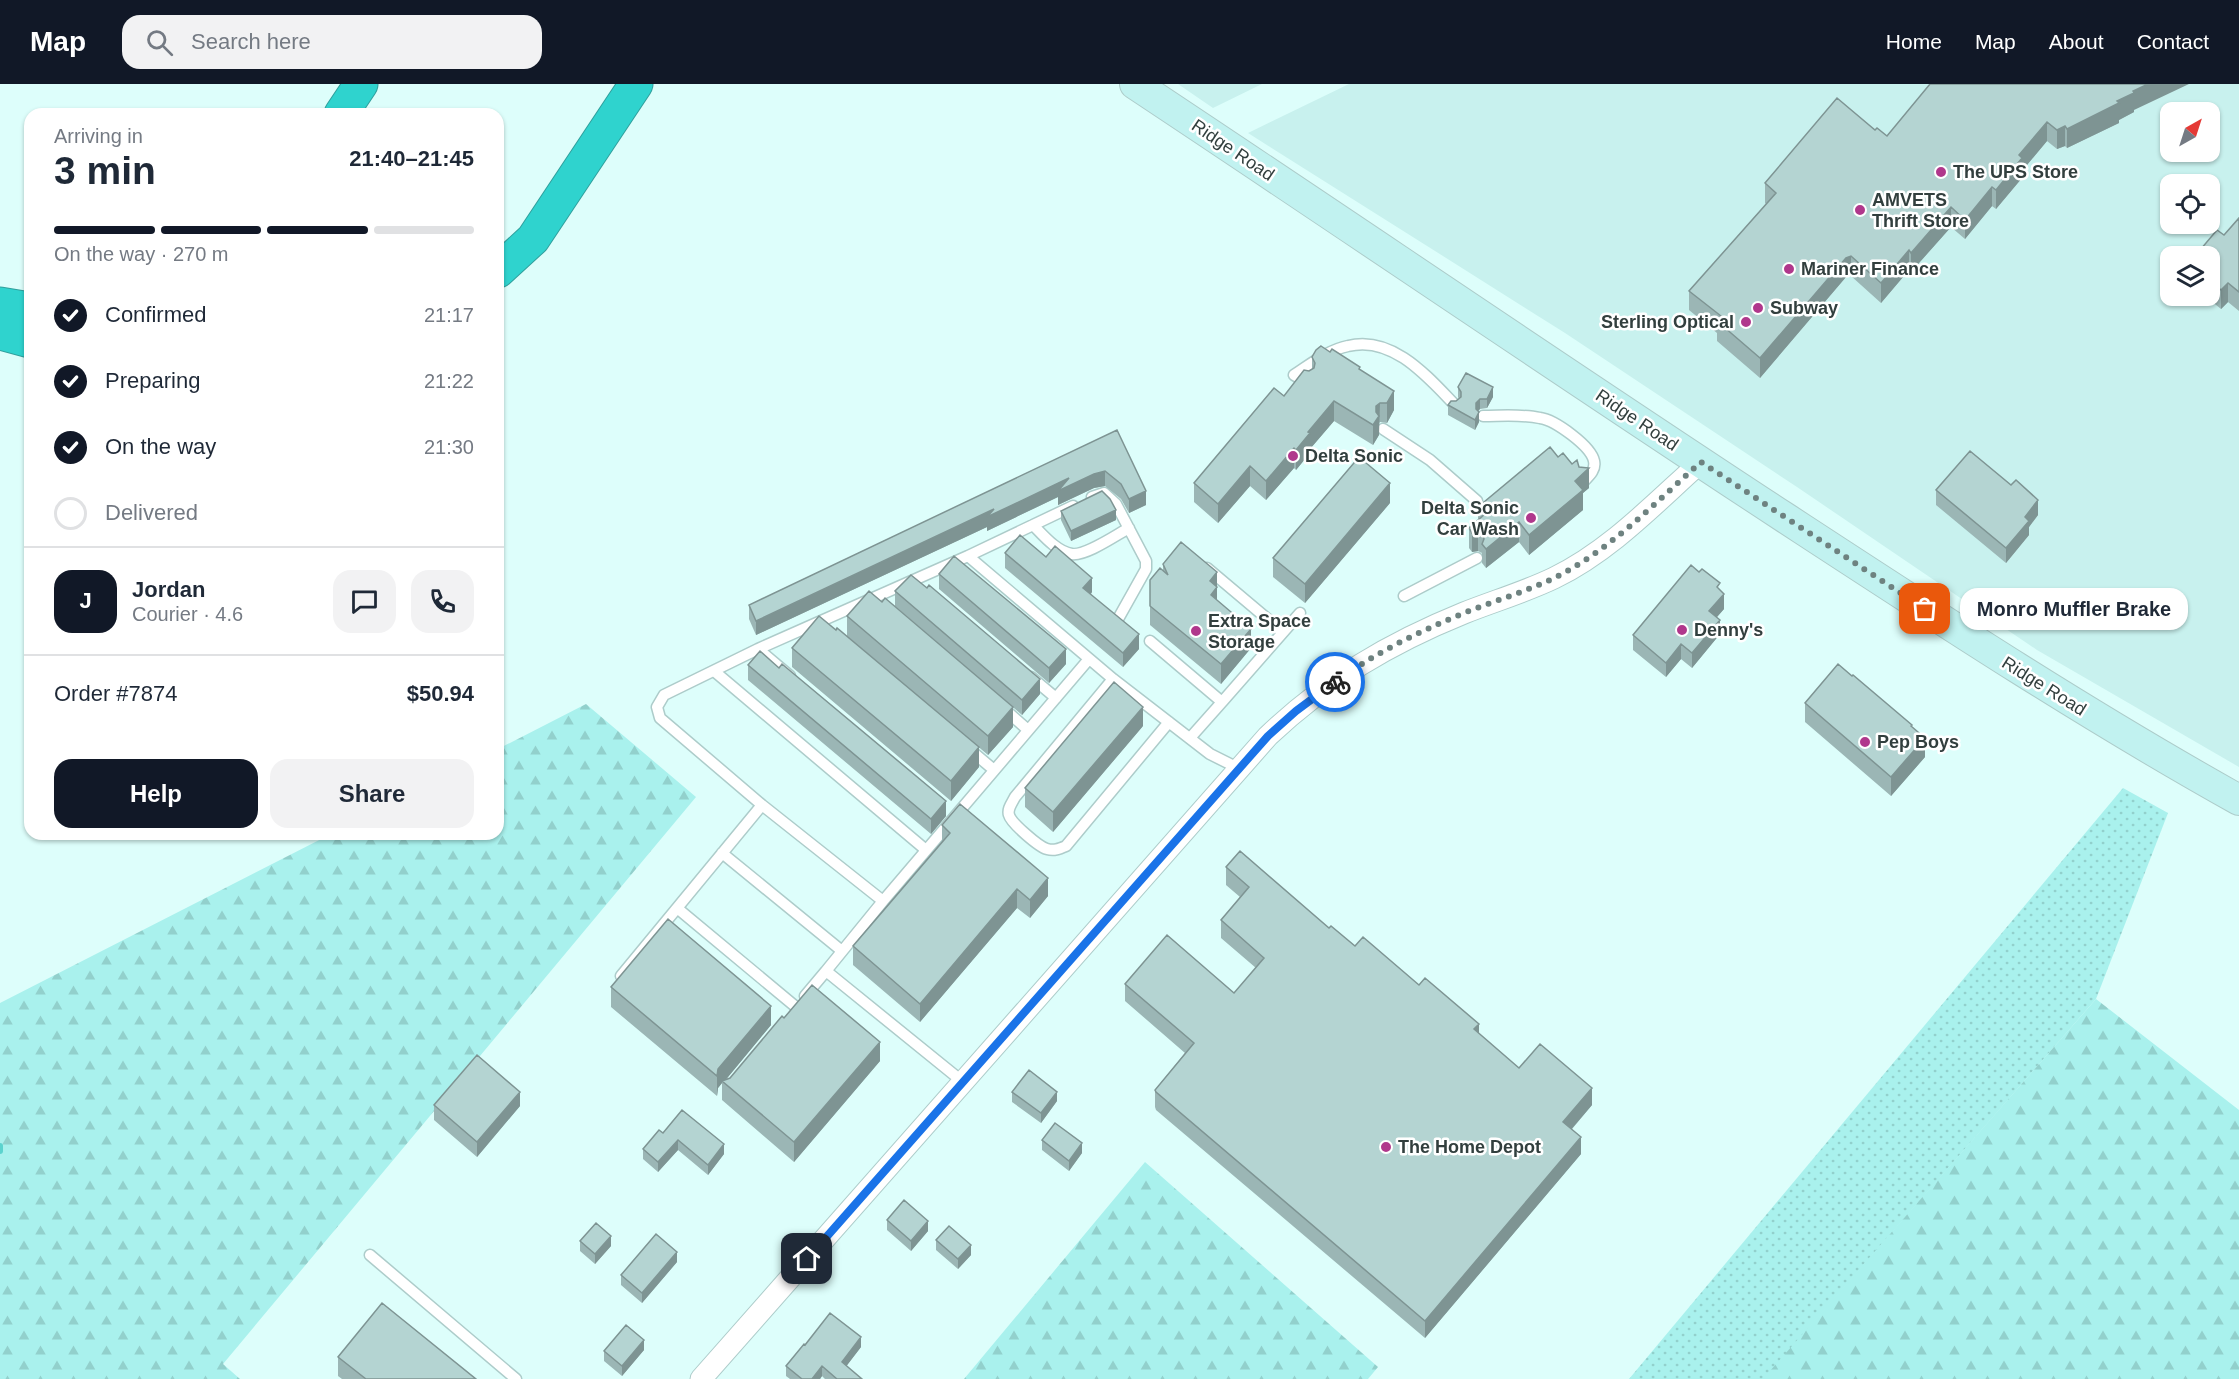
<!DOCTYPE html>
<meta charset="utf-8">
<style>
:root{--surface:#fff;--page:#f2f2f3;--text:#1f2937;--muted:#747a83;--line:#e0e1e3;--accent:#111827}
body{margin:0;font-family:Arial,sans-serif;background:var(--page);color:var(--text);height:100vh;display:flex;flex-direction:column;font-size:22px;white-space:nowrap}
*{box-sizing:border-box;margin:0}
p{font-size:20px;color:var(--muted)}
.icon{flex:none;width:33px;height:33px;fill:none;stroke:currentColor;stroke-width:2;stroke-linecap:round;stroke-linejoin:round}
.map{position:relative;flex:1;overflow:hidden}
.panel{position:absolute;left:24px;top:24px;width:480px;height:732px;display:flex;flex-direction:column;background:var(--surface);border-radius:18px;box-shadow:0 2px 4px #0004}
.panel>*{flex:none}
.needle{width:39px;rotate:39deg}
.controls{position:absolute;left:2160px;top:18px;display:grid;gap:12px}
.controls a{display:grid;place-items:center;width:60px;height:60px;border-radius:12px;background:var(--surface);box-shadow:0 2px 4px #0004;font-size:30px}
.pin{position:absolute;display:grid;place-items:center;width:51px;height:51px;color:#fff;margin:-26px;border-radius:12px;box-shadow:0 3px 9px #0006}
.courier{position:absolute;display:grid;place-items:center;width:60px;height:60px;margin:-30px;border:4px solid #1a73e8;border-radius:50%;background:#fff;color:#222;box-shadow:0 2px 8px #0007}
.bubble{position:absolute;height:42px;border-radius:18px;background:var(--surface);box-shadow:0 2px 4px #0004;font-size:20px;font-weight:600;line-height:42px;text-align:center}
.head em{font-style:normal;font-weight:600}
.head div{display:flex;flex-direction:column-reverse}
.head{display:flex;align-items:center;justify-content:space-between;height:102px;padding:0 30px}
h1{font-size:39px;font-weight:600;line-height:45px}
.bar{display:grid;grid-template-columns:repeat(4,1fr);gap:9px 6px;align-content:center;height:72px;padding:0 30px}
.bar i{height:8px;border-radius:4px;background:var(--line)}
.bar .current{background:var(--accent)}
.bar p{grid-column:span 4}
.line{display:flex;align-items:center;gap:15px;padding:0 30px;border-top:2px solid var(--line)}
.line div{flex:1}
.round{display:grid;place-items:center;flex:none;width:63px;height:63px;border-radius:18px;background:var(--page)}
ol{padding:0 30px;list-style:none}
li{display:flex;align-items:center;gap:18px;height:66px}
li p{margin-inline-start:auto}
li .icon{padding:6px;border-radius:50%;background:var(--accent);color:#fff;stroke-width:4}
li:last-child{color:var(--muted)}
li i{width:33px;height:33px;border:3px solid var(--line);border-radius:50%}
.button{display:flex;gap:12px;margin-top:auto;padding:12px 30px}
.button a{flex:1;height:69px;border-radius:18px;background:var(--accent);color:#fff;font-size:24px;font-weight:600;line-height:69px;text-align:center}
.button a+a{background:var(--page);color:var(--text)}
header{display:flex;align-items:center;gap:36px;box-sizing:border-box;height:84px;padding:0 30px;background:var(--accent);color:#fff}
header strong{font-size:28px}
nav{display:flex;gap:33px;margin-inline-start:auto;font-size:21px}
.search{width:420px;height:54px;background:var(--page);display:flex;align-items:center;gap:15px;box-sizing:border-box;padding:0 21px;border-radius:18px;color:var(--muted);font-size:22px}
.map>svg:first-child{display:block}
.built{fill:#c8f1ee;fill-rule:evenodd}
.grass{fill:url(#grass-dots)}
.forest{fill:url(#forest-firs)}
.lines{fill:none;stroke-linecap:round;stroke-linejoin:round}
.stream{stroke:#5cd3ce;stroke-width:6}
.lane-casing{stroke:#adccca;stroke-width:13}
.street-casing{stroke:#adccca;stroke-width:23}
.secondary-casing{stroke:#adccca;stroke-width:32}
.highway-casing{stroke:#309f9c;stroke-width:35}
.lane{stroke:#fff;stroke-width:10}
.street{stroke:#fff;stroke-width:21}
.secondary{stroke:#c1f2f0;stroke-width:30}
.highway{stroke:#2fd3ce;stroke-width:33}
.wall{fill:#9bb6b5}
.shaded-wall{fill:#7e9493}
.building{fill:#b4d4d2;stroke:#7e9493;stroke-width:1.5}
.done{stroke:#6e8280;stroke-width:6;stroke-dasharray:0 10.8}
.route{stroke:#1a73e8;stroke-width:8}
.poi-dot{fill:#b0378c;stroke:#fff;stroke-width:2}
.labels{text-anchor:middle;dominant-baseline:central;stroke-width:5;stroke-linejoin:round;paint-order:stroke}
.street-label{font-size:18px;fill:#323f3e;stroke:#fff}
.poi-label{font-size:18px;font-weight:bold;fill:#323f3e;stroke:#fff;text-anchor:start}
</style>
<header>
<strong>Map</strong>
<div class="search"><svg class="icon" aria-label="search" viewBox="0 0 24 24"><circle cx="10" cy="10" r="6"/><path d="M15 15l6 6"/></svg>Search here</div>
<nav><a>Home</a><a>Map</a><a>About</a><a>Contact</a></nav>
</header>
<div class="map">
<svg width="2239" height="1295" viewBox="0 0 2239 1295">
<defs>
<pattern id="grass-dots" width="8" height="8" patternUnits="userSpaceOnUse" patternTransform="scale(1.5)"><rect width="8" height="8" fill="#a9f1ed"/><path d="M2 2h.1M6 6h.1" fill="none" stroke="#92d0cc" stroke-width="1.8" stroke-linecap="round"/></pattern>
<pattern id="forest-firs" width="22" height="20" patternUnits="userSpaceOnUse" patternTransform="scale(1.5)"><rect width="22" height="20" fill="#a9f1ed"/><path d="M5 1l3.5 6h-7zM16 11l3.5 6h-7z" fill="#92d0cc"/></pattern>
</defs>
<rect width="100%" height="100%" fill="#ddfefb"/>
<path class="built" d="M1178 0H1262L1213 24Z
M1349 0H2239V683L2037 566 1797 403 1565 249 1248 49ZM2170 28H2210V68H2170ZM2170 100H2210V140H2170ZM2170 172H2210V212H2170Z"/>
<path class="grass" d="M2123 704 2168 729 2096 915 1764 1295H1629Z"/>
<path class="forest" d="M586 620 696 713 223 1280 240 1295H0V919L331 750H498V665Z
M2096 915 2239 1026V1295H1763Z
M1145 1078 1378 1283 1368 1295H964Z"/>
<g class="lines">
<path class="stream" d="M0 1062V1067"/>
<g class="lane-casing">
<path id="lane" d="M1308 299 1294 291C1311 280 1328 266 1348 262 1392 251 1427 292 1454 320
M1483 332C1501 332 1522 330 1540 334 1555 336 1591 362 1594 377 1596 386 1589 392 1584 397
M1383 345 1430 376 1477 417
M1092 413 1104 409 1116 420 1146 477V485L1118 535
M1073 422 968 472 1113 595 1210 670 1240 685
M1033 441C1043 451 1057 468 1072 470 1086 472 1116 451 1129 444
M968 472 758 565 664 611 657 623 660 634 762 721 883 817 1089 575
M1207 484 1283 548
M1404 512 1477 474
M1150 557 1222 618 1190 654
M758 565 790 592
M714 587 926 766
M1031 593 1056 614
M1113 595 1015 713C1012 719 1007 725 1009 731 1011 739 1039 763 1047 765 1054 767 1059 765 1066 762L1169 638
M1222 618 1300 529
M1002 623 1028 646
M968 664 994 686
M722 769 842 867
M883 817 826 887 963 998
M677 824 796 923
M621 892 762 721
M805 912 826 887
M370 1171 516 1295"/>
</g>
<g class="street-casing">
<path id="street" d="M701 1295 1268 652C1327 596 1390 559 1464 529 1494 517 1525 508 1554 494 1610 467 1655 419 1701 378"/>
</g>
<g class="secondary-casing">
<path id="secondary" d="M1135 0C1352 144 1567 291 1784 433 1934 531 2083 629 2239 716"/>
</g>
<g class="highway-casing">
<path id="highway" d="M341 30 361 0
M498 187 533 155 636 0
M0 220 30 225
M0 249 30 257"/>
</g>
<use href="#lane" class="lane"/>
<use href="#street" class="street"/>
<use href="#secondary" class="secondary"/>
<use href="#highway" class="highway"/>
</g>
<path class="wall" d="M2134 26V28L2119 36V39L2067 64 2065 62 2057 65 2047 57 2022 87V94L1996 125 1992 122 1965 155 1951 143 1911 188 1909 186 1881 219 1851 192 1846 193 1760 294 1717 257V249L1689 226V207L1766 120 1765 119V99L1875 46 1887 52Z
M2239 134V227L2228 218 2221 225 2205 212H2210V172L2224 151Z
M1312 273 1360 286 1394 326 1387 339 1380 338 1379 339V351L1373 361 1334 337 1310 365V369L1296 386 1294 384 1266 416 1250 402 1218 439 1194 418V399L1284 312 1309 287 1312 285Z
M1458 303 1493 313 1487 324 1480 325 1478 327 1479 338 1475 346 1448 331V321L1456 317 1459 315 1458 313Z
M1117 346 1146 421 1129 429 1121 415 1105 402 1094 404 1058 421V413L987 447V443L756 551 749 535V521Z
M1558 373 1579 383 1589 404 1583 409V426L1529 471 1519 458 1486 484 1482 479V469L1478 467 1472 468 1469 464V444L1478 436V423Z
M1936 406 2038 431 2029 443V451L2006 479 1936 421Z
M1390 419 1305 519 1273 493V474Z
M1061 427 1116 436 1071 457 1061 436Z
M1005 469 1046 473 1092 508 1091 510 1139 565 1123 583 1005 484Z
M1163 480 1217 488V517L1251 564 1221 600 1150 541V496L1163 487Z
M939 490 1066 580 1049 599 939 505Z
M927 504 1040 610 1022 631 895 522V507Z
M1720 507 1724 525 1717 533 1720 550 1692 584 1681 575 1666 593 1633 566V551Z
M882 518 1013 643 988 671 847 552V532Z
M792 564 979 683 951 717 792 583Z
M748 581 946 732 931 750 748 596Z
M1805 619 1912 643 1925 673 1891 712 1805 638Z
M1143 642 1053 748 1025 723V704Z
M942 741 1048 812 1030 834 1017 824 920 938 853 881V862L942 757Z
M1226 783 1329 844 1355 862 1419 901 1519 984 1592 1021 1572 1045 1581 1070 1425 1254 1156 1026 1155 1023V1006L1185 969 1125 917V900L1234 909 1256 884 1221 854V836L1240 813 1226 801Z
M611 903 771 941 725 996 730 994 784 934 880 977 794 1078 722 1016V999L718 1004 717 1012 611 923Z
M1012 1008 1057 1017 1041 1039 1012 1018Z
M434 1021 520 1022 477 1073 434 1036Z
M663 1049 724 1070 708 1091 678 1066 658 1088 643 1075V1065Z
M1042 1056 1082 1069 1069 1087 1042 1066Z
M887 1136 928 1147 911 1167 887 1146Z
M936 1156 971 1171 958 1185 936 1166Z
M580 1157 611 1162 595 1180 580 1167Z
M677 1178 642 1219 621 1201V1191Z
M805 1261 861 1263 846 1282 862 1295H825L822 1292 820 1295H790L786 1292V1282Z
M644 1266 622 1292 604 1277V1267Z
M338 1273 476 1295H342L338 1292Z"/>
<path class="shaded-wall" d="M2148 0H2189L2134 26V28L2119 36V39L2067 64V45L2133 7Z
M2047 38V57L2022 87V94L1996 125V106L2019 71Z
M2065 42V62L2057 65V46Z
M1992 103V122L1965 155V136Z
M1951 123V143L1911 188V169Z
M1909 166V186L1881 219V199Z
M1851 172V192L1846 193 1760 294V274L1846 174Z
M2228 199V218L2221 225V206Z
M1493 303V313L1487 324V315Z
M1394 307V326L1387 339V319Z
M1480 315V325L1476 329V319Z
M1334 317V337L1310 365V369L1296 386V366L1308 348Z
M1380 319 1379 351 1373 361V341L1376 322Z
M1479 328V338L1475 346V336Z
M1294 364V384L1266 416V397Z
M1250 382V402L1218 439V420Z
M1589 384V404L1583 409V426L1529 471V451L1575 397Z
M1105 387V402L1094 404 1058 421V413L987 447V443L756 551V537L994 425 1069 394Z
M1390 399V419L1305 519V500Z
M1146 407V421L1129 429V415Z
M2038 416V431L2029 443V451L2006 479V464L2025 433Z
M1116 426V436L1071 457V447Z
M1519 438V458L1486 484V465Z
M1478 447V467L1472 468V449Z
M1217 488V523L1211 531 1210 497Z
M1092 494V508L1083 519V504Z
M1724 510V525L1709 542V527Z
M1720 536V550L1692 584V569Z
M1251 545V564L1221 600V580Z
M1139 550V565L1123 583V569Z
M1681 560V575L1666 593V579Z
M1066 565V580L1049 599V584Z
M1040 595V610L1022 631V616Z
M1013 623V643L988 671V652Z
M1143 623V642L1053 748V728Z
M1925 654V673L1891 712V693Z
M979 663V683L951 717V697Z
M946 717V732L931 750V735Z
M1048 794V812L1030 834V816Z
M1017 805V824L920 938V920Z
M771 922V941L724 998 722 997V999L718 1004 717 1012V992L718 985Z
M1479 940V957L1474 945Z
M880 958V977L794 1078V1058Z
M1592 1004V1021L1563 1055V1038Z
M520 1008V1022L477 1073V1058Z
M1057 1008V1017L1041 1039V1029Z
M1581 1053V1070L1425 1254V1237Z
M678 1056V1066L658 1088V1078Z
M1082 1059V1069L1069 1087V1077Z
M724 1060V1070L708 1091V1081Z
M928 1137V1147L911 1167V1157Z
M611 1152V1162L595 1180V1170Z
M971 1161V1171L958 1185V1175Z
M677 1168V1178L642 1219V1209Z
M861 1253V1263L842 1288V1278Z
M644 1256V1266L622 1292V1282Z
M822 1282V1292L820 1295H812Z"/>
<path class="building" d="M1930 0H2148L2133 7 2134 9 2117 17 2119 19 2067 45 2065 42 2057 46 2047 38 2019 71 2022 74 1996 106 1992 103 1965 136 1951 123 1911 169 1909 166 1881 199 1851 172 1846 174 1760 274 1717 237 1721 232 1689 207 1776 109 1765 99 1837 14 1875 46 1877 44 1887 52Z
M2239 134V208L2228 199 2221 206 2210 196V172H2195L2217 146 2224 151Z
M1321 262 1330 268 1332 265 1360 283 1359 285 1394 307 1387 319H1380L1376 322V328L1379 332 1373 341 1334 317 1308 348 1310 349 1296 366 1294 364 1266 397 1250 382 1218 420 1194 399 1274 304 1284 312 1304 286 1309 287 1314 284 1315 279 1312 273 1316 266Z
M1466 289 1493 303 1487 315H1480L1476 319V325L1479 328 1475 336 1448 321 1451 317H1456L1461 313V308L1458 303Z
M1117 346 1146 407 1129 415 1121 400 1105 387 1094 390 1058 407 1069 394 987 433 994 425 756 537 749 521Z
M1550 363 1558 373 1563 369 1572 380 1577 376 1579 383 1589 384 1575 397 1583 406 1529 451 1519 438 1486 465 1482 460 1484 455 1483 451 1478 447 1472 449 1469 444 1485 430 1478 423Z
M1970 367 2011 401 2016 396 2038 416 2025 433 2029 437 2006 464 1936 406Z
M1359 373 1390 399 1305 500 1273 474Z
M1102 407 1110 415 1116 426 1071 447 1061 427Z
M1020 451 1046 473 1055 462 1092 494 1083 504 1139 550 1123 569 1005 469Z
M1181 458 1217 488 1210 497 1217 503 1211 511 1251 545 1221 580 1150 522V496L1160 484 1168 491 1163 480Z
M954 472 1066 565 1049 584 939 490Z
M1691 481 1699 488 1702 485 1720 499 1717 503 1724 510 1709 527 1720 536 1692 569 1681 560 1666 579 1633 551Z
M911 491 927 504 929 501 1040 595 1022 616 895 507Z
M869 507 882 518 885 514 1013 623 988 652 847 532Z
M819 532 836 546 837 544 979 663 951 697 792 564Z
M760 567 779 584 782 580 946 717 931 735 748 581Z
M1838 580 1852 592 1853 591 1912 641 1911 642 1925 654 1891 693 1805 619Z
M1114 598 1143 623 1053 728 1025 704Z
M960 720 1048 794 1030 816 1017 805 920 920 853 862 950 749 942 741Z
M1240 767 1329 844 1331 842 1355 862 1363 853 1419 901 1425 894 1479 940 1474 945 1519 984 1540 960 1592 1004 1563 1038 1581 1053 1425 1237 1156 1008 1155 1006 1194 959 1125 900 1167 851 1234 909 1264 874 1221 836 1249 803 1226 783Z
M668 835 771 922 718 985 717 992 611 903Z
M812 901 880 958 794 1058 722 997 730 994 782 932 784 934Z
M477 971 520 1008 477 1058 434 1021Z
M1029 986 1057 1008 1041 1029 1012 1008Z
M682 1026 724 1060 708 1081 678 1056 658 1078 643 1065 659 1046 663 1049Z
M1055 1039 1082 1059 1069 1077 1042 1056Z
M904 1116 928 1137 911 1157 887 1136Z
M596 1139 611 1152 595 1170 580 1157Z
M949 1142 971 1161 958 1175 936 1156Z
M656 1150 677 1168 642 1209 621 1191Z
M382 1219 476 1295H366L338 1273Z
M830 1229 861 1253 842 1278 862 1295H837L822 1282 812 1295H802L786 1282 804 1260 805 1261Z
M626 1241 644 1256 622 1282 604 1267Z"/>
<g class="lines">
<path class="done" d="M1335 598C1375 569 1418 548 1464 529 1494 517 1525 508 1554 494 1609 467 1655 419 1701 378L1925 525"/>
<path class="route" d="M807 1175 1268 652 1296 627 1335 598"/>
</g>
<g class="poi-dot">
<circle cx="1941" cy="88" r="6"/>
<circle cx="1860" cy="126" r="6"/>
<circle cx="1789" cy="185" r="6"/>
<circle cx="1758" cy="224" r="6"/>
<circle cx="1746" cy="238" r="6"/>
<circle cx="1293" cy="372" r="6"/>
<circle cx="1531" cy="434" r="6"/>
<circle cx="1682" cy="546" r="6"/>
<circle cx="1196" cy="547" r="6"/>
<circle cx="1865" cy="658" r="6"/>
<circle cx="1386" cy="1063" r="6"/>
</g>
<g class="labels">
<g class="street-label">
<text transform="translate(1233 66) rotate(34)">Ridge Road</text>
<text transform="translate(1637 336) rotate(34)">Ridge Road</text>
<text transform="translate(2044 602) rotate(32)">Ridge Road</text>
</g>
<g class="poi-label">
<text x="1953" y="88">The UPS Store</text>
<text x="1872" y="116">AMVETS<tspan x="1872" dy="21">Thrift Store</tspan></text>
<text x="1801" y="185">Mariner Finance</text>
<text x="1770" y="224">Subway</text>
<text x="1734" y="238" text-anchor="end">Sterling Optical</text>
<text x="1305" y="372">Delta Sonic</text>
<text x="1519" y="424" text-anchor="end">Delta Sonic<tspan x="1519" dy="21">Car Wash</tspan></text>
<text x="1208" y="537">Extra Space<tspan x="1208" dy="21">Storage</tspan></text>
<text x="1694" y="546">Denny's</text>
<text x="1877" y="658">Pep Boys</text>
<text x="1398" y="1063">The Home Depot</text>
</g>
</g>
</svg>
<div class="controls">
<a><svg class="needle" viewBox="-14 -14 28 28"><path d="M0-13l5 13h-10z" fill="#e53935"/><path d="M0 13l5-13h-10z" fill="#747a83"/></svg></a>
<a><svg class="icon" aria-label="locate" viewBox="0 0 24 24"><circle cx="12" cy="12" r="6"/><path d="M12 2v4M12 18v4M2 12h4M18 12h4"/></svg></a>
<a><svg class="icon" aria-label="layers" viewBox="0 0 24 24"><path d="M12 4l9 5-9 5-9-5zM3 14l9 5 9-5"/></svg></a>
</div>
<div class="pin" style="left:1925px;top:525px;background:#ea580c"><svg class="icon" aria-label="bag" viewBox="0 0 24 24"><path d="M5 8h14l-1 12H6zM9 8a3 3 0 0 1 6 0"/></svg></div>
<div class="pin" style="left:807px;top:1175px;background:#1f2937"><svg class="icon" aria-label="home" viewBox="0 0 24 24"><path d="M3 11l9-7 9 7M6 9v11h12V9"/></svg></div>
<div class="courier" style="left:1335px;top:598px"><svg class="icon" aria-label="bike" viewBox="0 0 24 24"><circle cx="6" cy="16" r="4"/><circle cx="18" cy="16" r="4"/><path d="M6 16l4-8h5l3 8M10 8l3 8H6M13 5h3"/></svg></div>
<div class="bubble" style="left:1960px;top:504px;width:228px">Monro Muffler Brake</div>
<section class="panel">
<div class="head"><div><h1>3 min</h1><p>Arriving in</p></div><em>21:40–21:45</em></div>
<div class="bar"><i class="current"></i><i class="current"></i><i class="current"></i><i></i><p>On the way · 270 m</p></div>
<ol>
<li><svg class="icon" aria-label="check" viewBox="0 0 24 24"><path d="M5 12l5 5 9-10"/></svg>Confirmed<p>21:17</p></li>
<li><svg class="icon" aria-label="check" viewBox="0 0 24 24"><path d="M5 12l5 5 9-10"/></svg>Preparing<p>21:22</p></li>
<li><svg class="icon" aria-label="check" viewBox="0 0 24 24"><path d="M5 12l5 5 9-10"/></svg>On the way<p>21:30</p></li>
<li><i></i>Delivered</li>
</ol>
<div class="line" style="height:108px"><b class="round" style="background:var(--accent);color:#fff">J</b><div><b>Jordan</b><p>Courier · 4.6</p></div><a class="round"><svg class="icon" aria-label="chat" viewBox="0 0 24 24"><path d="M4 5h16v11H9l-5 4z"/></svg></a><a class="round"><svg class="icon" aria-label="phone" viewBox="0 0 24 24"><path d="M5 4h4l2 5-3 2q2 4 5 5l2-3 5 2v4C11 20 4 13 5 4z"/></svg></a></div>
<div class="line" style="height:78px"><div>Order #7874</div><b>$50.94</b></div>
<div class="button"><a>Help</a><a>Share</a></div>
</section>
</div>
